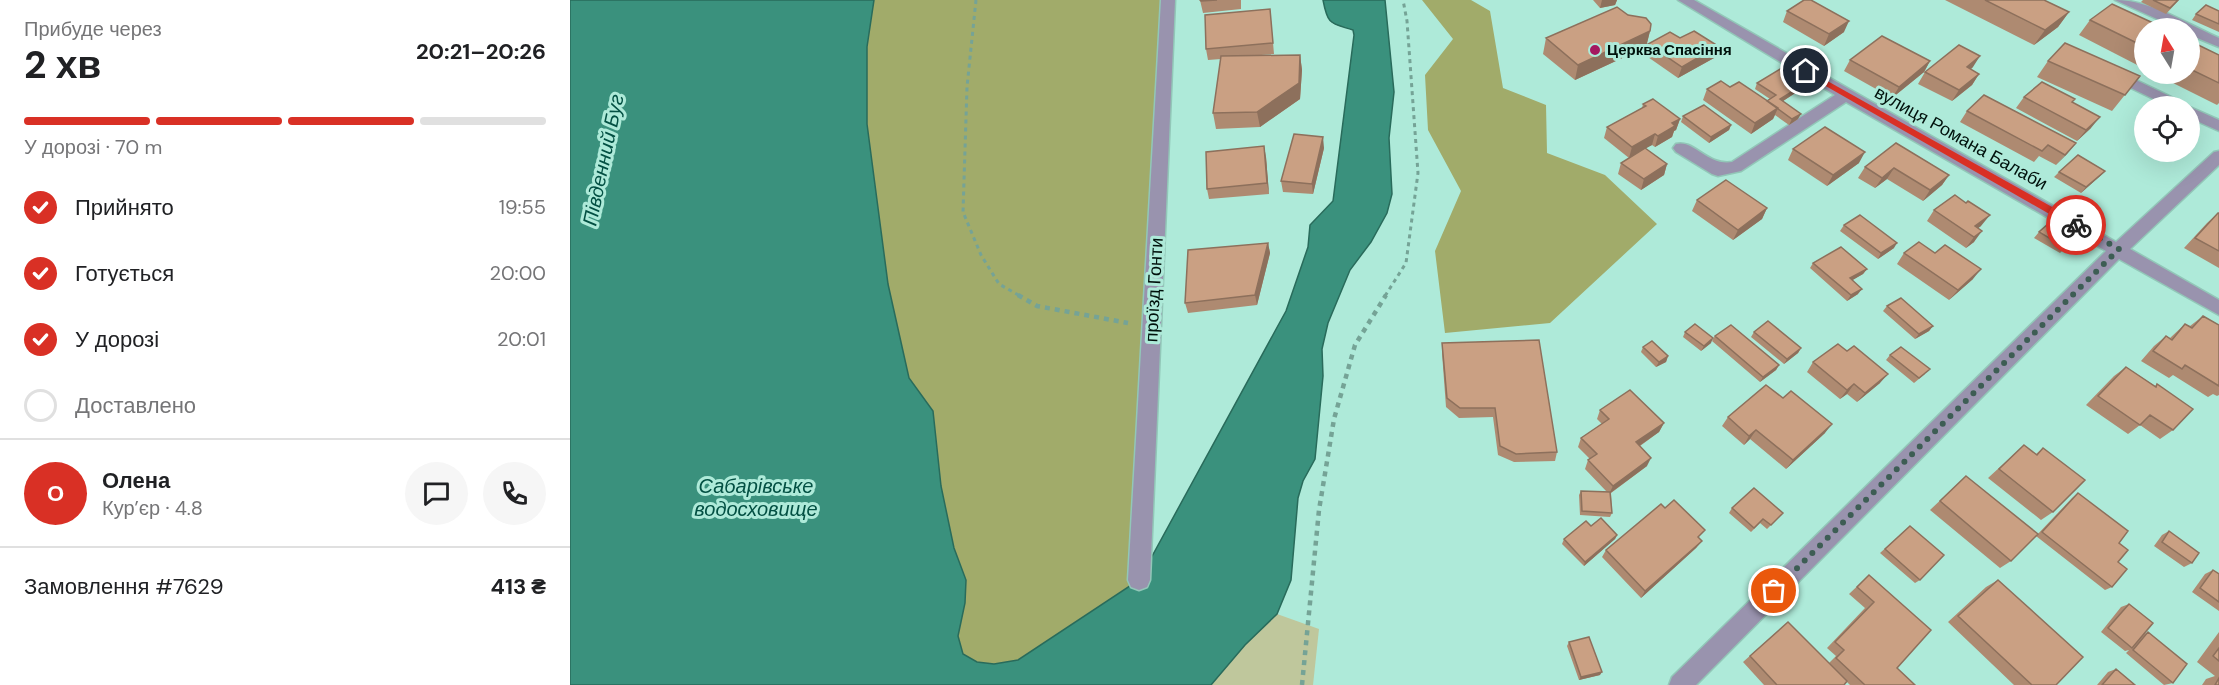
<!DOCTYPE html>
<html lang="uk">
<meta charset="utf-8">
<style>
:root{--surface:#fff;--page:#f6f6f6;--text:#202124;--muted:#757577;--line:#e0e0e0;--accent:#d93025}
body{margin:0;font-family:"DM Sans",sans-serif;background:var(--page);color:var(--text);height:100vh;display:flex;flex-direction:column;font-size:22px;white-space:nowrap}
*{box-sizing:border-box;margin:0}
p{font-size:20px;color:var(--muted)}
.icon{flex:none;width:33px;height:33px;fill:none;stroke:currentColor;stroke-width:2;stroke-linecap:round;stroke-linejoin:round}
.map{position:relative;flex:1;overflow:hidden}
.side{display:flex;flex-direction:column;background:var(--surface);width:570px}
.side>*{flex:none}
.needle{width:39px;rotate:349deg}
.controls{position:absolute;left:1564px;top:18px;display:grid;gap:12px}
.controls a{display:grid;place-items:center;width:66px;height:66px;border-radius:50%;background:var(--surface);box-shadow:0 6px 24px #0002;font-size:30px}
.pin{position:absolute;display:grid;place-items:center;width:51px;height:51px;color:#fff;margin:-26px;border:3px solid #fff;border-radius:50%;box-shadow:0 2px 6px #0007}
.courier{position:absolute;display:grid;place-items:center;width:60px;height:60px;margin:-30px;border:4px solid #d93025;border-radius:50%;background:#fff;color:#222;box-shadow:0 2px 8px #0007}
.summary em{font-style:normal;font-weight:700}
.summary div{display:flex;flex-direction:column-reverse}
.summary{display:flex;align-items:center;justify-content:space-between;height:102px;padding:0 24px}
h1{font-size:39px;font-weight:700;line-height:45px}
.bar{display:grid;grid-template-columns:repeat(4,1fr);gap:9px 6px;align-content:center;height:72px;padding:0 24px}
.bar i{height:8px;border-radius:4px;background:var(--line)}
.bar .on{background:var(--accent)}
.bar p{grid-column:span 4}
.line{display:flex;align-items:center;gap:15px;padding:0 24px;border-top:2px solid var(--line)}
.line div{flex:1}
.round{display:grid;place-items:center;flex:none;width:63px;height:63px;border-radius:32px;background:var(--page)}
ol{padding:0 24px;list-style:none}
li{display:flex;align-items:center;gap:18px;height:66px}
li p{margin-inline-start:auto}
li .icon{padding:6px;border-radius:50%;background:var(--accent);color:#fff;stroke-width:4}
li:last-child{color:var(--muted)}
li i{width:33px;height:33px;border:3px solid var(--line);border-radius:50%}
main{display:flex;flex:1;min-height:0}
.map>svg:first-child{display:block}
.green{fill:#bfc79c}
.forest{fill:#a1ab6a}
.water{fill:#3a917d;stroke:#296b5b;stroke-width:1.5}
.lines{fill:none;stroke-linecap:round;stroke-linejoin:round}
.minor-casing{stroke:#92c7b8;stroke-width:3}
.path-far1{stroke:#75a396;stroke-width:3;stroke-dasharray:4 4;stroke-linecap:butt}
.path{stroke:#75a396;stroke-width:4.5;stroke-dasharray:5 5;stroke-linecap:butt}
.minor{fill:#9993ae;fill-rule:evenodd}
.wall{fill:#ae8a71}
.shaded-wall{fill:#8d705c}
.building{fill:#caa083;stroke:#8d705c;stroke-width:1.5}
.route{fill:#d93025}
.done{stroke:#3d5d54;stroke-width:6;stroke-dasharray:0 10.8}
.poi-dot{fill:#a41960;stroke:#aeead9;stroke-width:2}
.labels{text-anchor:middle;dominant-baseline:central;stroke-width:6;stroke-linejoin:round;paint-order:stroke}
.far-poi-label{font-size:15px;font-weight:bold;fill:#00110c;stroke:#aeead9;text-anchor:start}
.street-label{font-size:18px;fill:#00110c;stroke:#aeead9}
.water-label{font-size:20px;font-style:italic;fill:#035043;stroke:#aeead9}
</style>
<main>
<section class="side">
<div class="summary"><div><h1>2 хв</h1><p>Прибуде через</p></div><em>20:21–20:26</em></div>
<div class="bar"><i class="on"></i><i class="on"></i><i class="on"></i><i></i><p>У дорозі · 70 m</p></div>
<ol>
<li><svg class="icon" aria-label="check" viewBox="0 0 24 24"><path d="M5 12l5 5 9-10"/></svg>Прийнято<p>19:55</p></li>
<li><svg class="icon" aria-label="check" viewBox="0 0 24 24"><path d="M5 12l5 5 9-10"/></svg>Готується<p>20:00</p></li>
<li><svg class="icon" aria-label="check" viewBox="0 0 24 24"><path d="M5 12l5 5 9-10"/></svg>У дорозі<p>20:01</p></li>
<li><i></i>Доставлено</li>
</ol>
<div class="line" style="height:108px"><b class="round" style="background:var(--accent);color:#fff">О</b><div><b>Олена</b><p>Кур’єр · 4.8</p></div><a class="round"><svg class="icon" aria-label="chat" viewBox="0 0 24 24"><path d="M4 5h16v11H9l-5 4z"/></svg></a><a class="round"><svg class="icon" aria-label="phone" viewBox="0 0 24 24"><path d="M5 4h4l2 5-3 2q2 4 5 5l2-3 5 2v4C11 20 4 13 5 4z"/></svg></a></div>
<div class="line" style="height:78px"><div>Замовлення #7629</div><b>413 ₴</b></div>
</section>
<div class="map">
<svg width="1649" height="685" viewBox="0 0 1649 685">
<rect width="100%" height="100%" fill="#aeead9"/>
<path class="green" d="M707 614 749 629 743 685H641L675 645Z"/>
<path class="forest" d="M304 0H598L569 580 448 660 424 664 407 662 393 654 388 636 395 603 396 580 384 548 371 486 363 411 339 378 318 284 297 124V47Z
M852 0H901L920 11 933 88 976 105 977 153 1035 175 1087 224 980 323 875 333 865 251 891 191 858 130 855 75 883 39Z"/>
<path class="water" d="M0 0H304L297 47V124L318 284 339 378 363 411 371 486 384 548 396 580 395 603 388 636 393 654 407 662 424 664 448 660 569 580 716 311 738 247 740 225 763 201 784 35 783 30C761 23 758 26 753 0H815L824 92 819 138 822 194 817 213 801 242 780 270 758 323 752 349 753 376 745 459 733 481 728 498 721 580 707 614 675 645 641 685H0Z"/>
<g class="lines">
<g class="minor-casing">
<path id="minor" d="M591 0H605L580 580 577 587 569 590 561 587 558 580Z
M1108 0H1124L1546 242 1644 152 1649 151V165L1560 249 1649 300V315L1549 259 1126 685H1099L1102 677 1536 251 1276 102 1171 171 1148 176 1142 174 1106 152 1103 148 1106 144C1124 139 1137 166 1162 162L1265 95Z
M1545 0C1581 0 1617 24 1649 38V47L1620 35V28H1607Z
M1543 69 1614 103 1616 106H1598L1538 77 1536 74Z
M1620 107 1649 120V131L1620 118Z"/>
</g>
<path class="path-far1" d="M406 0 397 87 393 212 411 255 429 284 450 296
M815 296 836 263 848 173 837 21 833 0"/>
<path class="path" d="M448 295 467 306 558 323
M732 685 749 510 764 419 785 345 816 295"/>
<use href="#minor" class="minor"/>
</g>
<path class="wall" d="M630 0H671V9L633 13Z
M1023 0H1047L1045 5 1030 8Z
M1375 0H1474L1499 12 1488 27 1464 45Z
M1573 0H1609L1596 14 1571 2Z
M700 9 704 54 691 55H730L732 70 730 99 690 127 646 129 643 113 651 59 638 60 636 49Z
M1217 11 1274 32 1254 46 1213 22Z
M1649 11V32L1622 20 1626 14Z
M1520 20 1575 28V69L1509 35Z
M1080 31 1076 47 1005 80 973 54 976 38Z
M1110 38 1148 46 1144 58 1108 78 1075 55 1078 44Z
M1620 41 1649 55V103L1647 105 1585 74H1620Z
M1280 60 1360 61 1354 72 1322 98 1274 71Z
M1478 61 1570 76 1542 111 1467 77Z
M1403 67 1401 69 1409 74 1402 85 1382 101 1348 84 1355 72Z
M1187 83 1233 88 1213 101 1228 119 1219 125 1205 115 1203 119 1181 134 1133 100 1137 89 1160 87 1197 101 1200 99 1185 89Z
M1454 97 1502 103 1521 128 1507 141 1446 108Z
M1073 104 1110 119 1106 130 1104 131 1102 137 1085 147 1082 145 1075 148 1097 164 1094 175 1071 190 1048 174 1051 163 1059 158 1034 138 1037 127 1072 108Z
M1397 111 1506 143 1486 165 1469 156 1464 162 1390 122Z
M1113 116 1161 125 1159 130 1139 143 1111 122Z
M1326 143 1379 175 1372 185 1353 201 1317 179 1305 188 1288 178 1295 167Z
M754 148 743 194 713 192 711 181Z
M1223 149 1289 163 1257 186 1218 160Z
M696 157 699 194 639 199 637 189Z
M1535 171 1530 176 1511 193 1484 177 1489 172Z
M1127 200 1197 208 1192 219 1163 240 1122 211Z
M1364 210 1411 226 1408 228 1404 242 1396 248 1357 221Z
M1648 213H1649V268L1614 248 1637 223Z
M1274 225 1324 248 1308 259 1270 231Z
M1469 232 1504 239 1490 253 1464 238Z
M698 243 700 253 687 305 618 313 615 303Z
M1334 253 1403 279 1379 300 1327 264Z
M1243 263 1297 269 1293 274 1282 280 1288 294 1277 301 1240 268Z
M1317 306 1363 326 1359 331 1345 339 1313 311Z
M1633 316 1649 325V395L1647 396 1643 394 1638 397 1603 375 1599 378 1571 361 1584 346 1596 336 1600 338 1615 324 1620 326Z
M1115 332 1141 343 1131 351 1113 337Z
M1184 332 1231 348 1228 353 1214 364 1181 337Z
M1145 336 1209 365 1206 370 1190 382 1142 341Z
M872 343 987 452 985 461 944 462 928 455 923 417 889 418 876 407 872 353Z
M1073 347 1098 356 1096 362 1086 367 1071 352Z
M1320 355 1355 374 1344 383 1316 360Z
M1243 362 1310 383 1287 402 1277 394 1270 399 1237 372Z
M1556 367 1585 386 1587 384 1603 430 1590 439 1570 425 1558 434 1516 405 1544 376Z
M1030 410 1094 423 1089 432 1070 446 1077 466 1041 493 1042 513 1040 517 1010 515 1009 495 1011 491 1037 492 1015 469 1018 460 1020 459 1008 447 1011 438 1032 424 1027 419Z
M1158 417 1255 433 1216 469 1180 439 1174 445 1152 426Z
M1454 445 1466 454 1473 448 1483 512 1471 520 1418 478Z
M1396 476 1441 561 1430 568 1360 510Z
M1508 493 1549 543 1542 587 1535 590 1466 536 1502 498Z
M1162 508 1213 513 1197 529 1190 523 1181 532 1159 513Z
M1021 526 1047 535 1045 539 1014 566 992 544 994 539Z
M1340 526 1350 580 1345 583 1310 553Z
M1599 531 1622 563 1614 567 1584 546 1592 535Z
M1129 538 1132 541 1126 548 1071 598 1032 557 1036 550Z
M1643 570 1649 574V611L1622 592 1635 574Z
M1299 575 1327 668 1345 685H1280L1277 682 1274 685H1194L1173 662 1218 622 1259 663 1266 656 1257 648 1295 608 1279 594Z
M1428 580 1486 685H1444L1378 622 1416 587Z
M1559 604 1574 634 1578 632 1603 683 1594 685 1556 653 1559 650 1555 651 1531 632 1551 607Z
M1649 632V685H1632L1636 679 1645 676 1627 662Z
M999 642 1030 675 1009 680 997 646Z
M1546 669 1565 685H1527L1538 672Z"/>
<path class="shaded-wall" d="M1032 0H1047L1045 5 1030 8Z
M1499 12 1488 27 1464 45 1475 30Z
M1279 21 1274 32 1254 46 1259 34Z
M1080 31 1076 47 1005 80 1008 65Z
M1148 46 1144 58 1108 78 1112 67Z
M730 55 732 70 730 99 690 127 687 112Z
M1410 56 1403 67 1390 78 1397 67Z
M1360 61 1354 72 1322 98 1329 87Z
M1409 74 1402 85 1382 101 1389 90Z
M1236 83 1233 88 1207 105 1210 99Z
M1208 108 1203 119 1181 134 1185 123Z
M1231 114 1228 119 1219 125 1222 119Z
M1530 117 1521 128 1507 141 1516 130Z
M1110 119 1106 130 1104 131 1102 137 1085 147 1088 136 1102 123Z
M1161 125 1159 130 1139 143 1141 137Z
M1085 134 1082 145 1059 158 1062 147Z
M753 137 754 148 743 194 742 184Z
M1506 143 1497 154 1486 165 1495 155Z
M694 146 696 157 699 194 697 183Z
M1295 152 1289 163 1257 186 1263 175Z
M1097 164 1094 175 1071 190 1074 179Z
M1324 168 1317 179 1305 188 1312 178Z
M1535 171 1530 176 1511 193 1516 187Z
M1379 175 1372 185 1353 201 1360 190Z
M1197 208 1192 219 1163 240 1168 230Z
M1420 215 1411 226 1400 234 1405 226Z
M1412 231 1404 242 1396 248 1404 237Z
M698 243 700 253 687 305 685 295Z
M1327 243 1324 248 1308 259 1311 253Z
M1297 269 1293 274 1276 284 1280 278Z
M1411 269 1403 279 1379 300 1388 290Z
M1292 289 1288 294 1277 301 1281 295Z
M1363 326 1359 331 1345 339 1349 334Z
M1143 338 1141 343 1131 351 1134 346Z
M1231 348 1228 353 1214 364 1217 359Z
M1098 356 1096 362 1086 367 1089 362Z
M1209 365 1206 370 1190 382 1193 377Z
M1318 374 1310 383 1287 402 1295 393Z
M1284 384 1277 394 1270 399 1277 390Z
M1094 423 1089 432 1062 451 1066 442Z
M1262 424 1255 433 1216 469 1223 460Z
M1186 430 1180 439 1174 445 1179 436Z
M1081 458 1077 466 1039 494 1043 486Z
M1047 535 1045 539 1014 566 1015 562Z
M1132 541 1126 548 1071 598 1075 591Z
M1032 672 1030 675 1009 680 1011 677Z"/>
<path class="building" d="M630 0H647L631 1Z
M1234 0H1241L1279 21 1259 34 1217 11Z
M1415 0H1474L1499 12 1475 30Z
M1583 0H1608L1600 8Z
M1542 4 1594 28H1575V47L1520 20Z
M1636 5 1649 11V24L1626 14Z
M1047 7 1058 15 1076 18 1081 24 1080 31 1008 65 976 38Z
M700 9 703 43 636 49 635 15Z
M1124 31 1148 46 1112 67 1078 44 1100 32 1110 38Z
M1312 36 1360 61 1329 87 1280 60Z
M1620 41 1649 55V83L1620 69Z
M1495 43 1570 76 1555 95 1478 61Z
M1389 45 1410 56 1397 67 1409 74 1389 90 1355 72Z
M730 55 729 83 687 112 643 113 651 56Z
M1212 68 1236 83 1210 99 1231 114 1222 119 1197 101 1206 95 1187 83Z
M1151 81 1160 87 1169 82 1208 108 1185 123 1137 89Z
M1472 82 1505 99 1502 102 1530 117 1516 130 1454 97Z
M1414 95 1506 143 1495 155 1478 145 1472 151 1397 111Z
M1083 99 1110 119 1102 123 1105 126 1088 136 1085 134 1062 147 1037 127 1076 106 1073 104Z
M1134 105 1161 125 1141 137 1113 116Z
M1255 127 1295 152 1263 175 1223 149Z
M724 134 753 137 742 184 711 181Z
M1326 143 1379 175 1360 190 1324 168 1312 178 1295 167Z
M694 146 697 183 637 189 636 152Z
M1075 148 1097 164 1074 179 1051 163Z
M1508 155 1535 171 1516 187 1489 172Z
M1156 180 1197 208 1168 230 1127 200Z
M1385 195 1396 203 1398 201 1420 215 1405 226 1412 231 1404 237 1364 210Z
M1648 213H1649V251L1625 238Z
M1290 215 1327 243 1311 253 1274 225Z
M1478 224 1504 239 1496 248 1469 232Z
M1349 242 1365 253 1375 245 1411 269 1388 290 1334 253Z
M698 243 685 295 615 303 618 250Z
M1271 247 1297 269 1280 278 1292 289 1281 295 1243 263Z
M1331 298 1363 326 1349 334 1317 306Z
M1633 316 1649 325V386L1615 365 1612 369 1583 351 1596 336 1602 340 1615 324 1622 328Z
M1198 321 1231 348 1217 359 1184 332Z
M1125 324 1143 338 1134 346 1115 332Z
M1161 325 1209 365 1193 377 1145 336Z
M969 340 987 452 946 454 930 446 925 408H890L877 398 872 343Z
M1082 341 1098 356 1089 362 1073 347Z
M1268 344 1277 351 1284 346 1318 374 1295 393 1284 384 1277 390 1243 362Z
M1331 347 1360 369 1349 378 1320 355Z
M1556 367 1586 387 1587 384 1623 409 1603 430 1580 415 1570 425 1528 396Z
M1196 385 1213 398 1221 391 1262 424 1223 460 1186 430 1179 436 1158 417Z
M1060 390 1094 423 1066 442 1081 458 1043 486 1018 460 1027 454 1011 438 1039 419 1030 410Z
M1454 445 1467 455 1473 448 1515 480 1483 512 1429 469Z
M1396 476 1468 534 1441 561 1370 501Z
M1184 488 1213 513 1201 525 1193 519 1184 528 1162 508Z
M1011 491 1040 492 1042 513 1012 511Z
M1508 493 1558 531 1549 543 1558 550 1548 562 1557 569 1542 587 1472 532Z
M1104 500 1135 530 1128 537 1132 541 1075 591 1036 550 1091 504 1095 508Z
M1031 518 1047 535 1015 562 994 539 1016 521 1021 526Z
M1340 526 1374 555 1350 580 1315 549Z
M1599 531 1629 553 1622 563 1592 542Z
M1643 570 1649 574V602L1630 588Z
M1299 575 1361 630 1327 668 1345 685H1295L1266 658 1274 650 1265 642 1304 602 1287 587Z
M1428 580 1513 657 1486 685H1462L1388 616Z
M1559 604 1583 623 1562 648 1538 628Z
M1218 622 1277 681 1274 685H1207L1180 656Z
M1578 632 1617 664 1603 683 1563 650Z
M1019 637 1032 672 1011 677 999 642Z
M1649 648V661L1643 656Z
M1546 669 1565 685H1532Z
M1649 678V685H1645Z"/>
<path class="route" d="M1236 69 1509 222V227H1502L1233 73V70Z"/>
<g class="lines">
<path class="done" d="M1204 591 1549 249 1506 225"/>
</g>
<circle class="poi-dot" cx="1025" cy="50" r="6"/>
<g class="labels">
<g class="far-poi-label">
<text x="1037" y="50">Церква Спасіння</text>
</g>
<g class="street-label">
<text transform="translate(1391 138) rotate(29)">вулиця Романа Балаби</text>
<text transform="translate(584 290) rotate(-87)">проїзд Гонти</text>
</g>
<g class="water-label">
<text transform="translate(33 160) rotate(-78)">Південний Буг</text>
<text x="186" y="486">Сабарівське<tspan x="186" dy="23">водосховище</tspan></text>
</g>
</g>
</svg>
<div class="controls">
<a><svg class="needle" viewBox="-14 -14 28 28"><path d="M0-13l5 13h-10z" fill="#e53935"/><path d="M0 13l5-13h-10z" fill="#757577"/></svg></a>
<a><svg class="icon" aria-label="locate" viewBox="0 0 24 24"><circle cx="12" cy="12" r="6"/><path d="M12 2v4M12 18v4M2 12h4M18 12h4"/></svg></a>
</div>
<div class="pin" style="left:1204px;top:591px;background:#ea580c"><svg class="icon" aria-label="bag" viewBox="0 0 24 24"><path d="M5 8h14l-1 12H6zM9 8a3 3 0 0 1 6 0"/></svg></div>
<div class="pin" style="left:1236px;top:71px;background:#1f2937"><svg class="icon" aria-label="home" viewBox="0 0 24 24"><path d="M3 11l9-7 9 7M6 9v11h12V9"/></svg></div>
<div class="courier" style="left:1506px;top:225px"><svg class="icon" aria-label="bike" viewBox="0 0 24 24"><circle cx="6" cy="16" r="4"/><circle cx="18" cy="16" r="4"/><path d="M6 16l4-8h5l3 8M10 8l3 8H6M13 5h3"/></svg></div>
</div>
</main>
